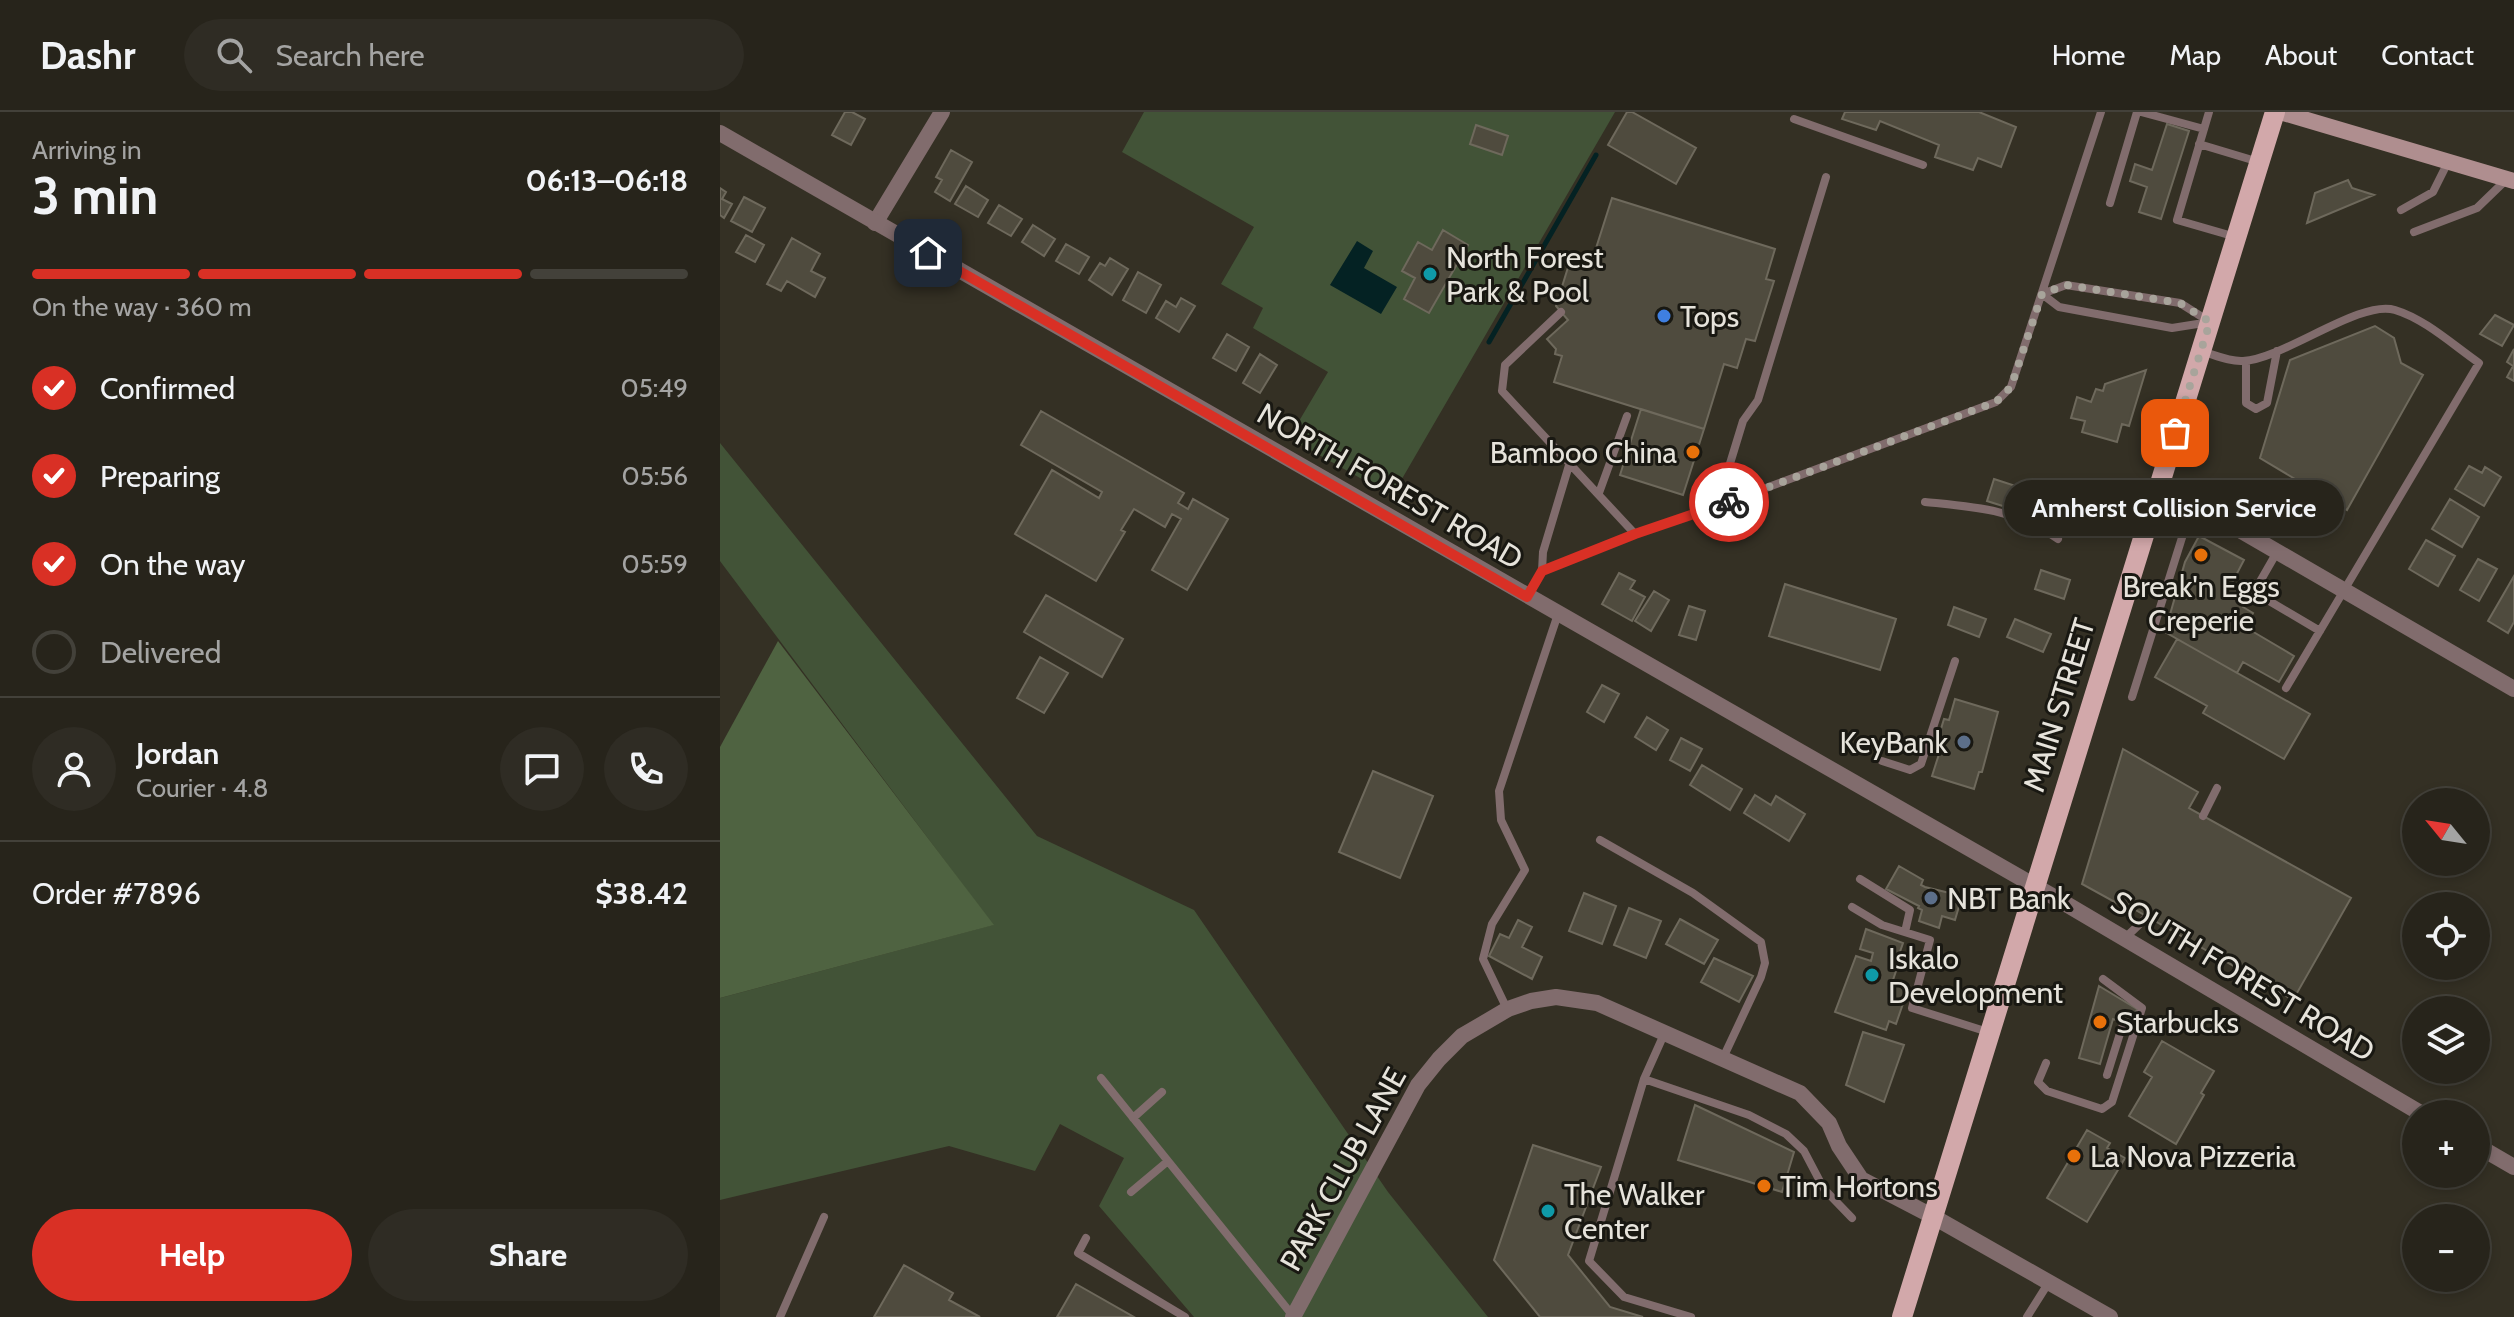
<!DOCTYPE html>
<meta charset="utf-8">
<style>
:root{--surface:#27241b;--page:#2f2c24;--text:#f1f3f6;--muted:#a4a4a3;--line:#43413a;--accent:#d93025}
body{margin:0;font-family:Cabin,sans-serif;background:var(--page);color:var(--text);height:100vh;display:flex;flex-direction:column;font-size:30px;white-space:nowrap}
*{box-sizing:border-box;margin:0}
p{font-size:26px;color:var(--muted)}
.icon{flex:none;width:44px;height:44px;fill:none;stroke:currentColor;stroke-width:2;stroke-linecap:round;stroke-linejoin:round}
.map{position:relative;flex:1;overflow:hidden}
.panel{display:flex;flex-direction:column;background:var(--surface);width:720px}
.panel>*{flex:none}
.needle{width:52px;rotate:300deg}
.controls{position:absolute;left:1682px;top:676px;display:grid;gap:16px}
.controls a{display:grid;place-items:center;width:88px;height:88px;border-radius:50%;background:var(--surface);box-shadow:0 4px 12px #0003,0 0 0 2px var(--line);font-size:40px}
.pin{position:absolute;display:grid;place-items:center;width:68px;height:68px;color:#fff;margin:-34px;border-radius:16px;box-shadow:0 4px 12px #0006}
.courier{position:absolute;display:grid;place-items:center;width:80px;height:80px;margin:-40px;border:6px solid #d93025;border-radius:50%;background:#fff;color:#222;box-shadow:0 2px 10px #0007}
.bubble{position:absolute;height:56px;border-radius:28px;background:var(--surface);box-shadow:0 4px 12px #0003,0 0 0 2px var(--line);font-size:26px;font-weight:700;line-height:56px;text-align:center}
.headline em{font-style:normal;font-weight:700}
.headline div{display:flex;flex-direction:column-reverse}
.headline{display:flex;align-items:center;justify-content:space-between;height:136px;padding:0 32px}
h1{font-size:52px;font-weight:700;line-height:60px}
.bar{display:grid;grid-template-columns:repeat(4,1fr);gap:12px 8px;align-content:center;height:96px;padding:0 32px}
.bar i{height:10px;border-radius:6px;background:var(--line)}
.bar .current{background:var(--accent)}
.bar p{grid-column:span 4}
.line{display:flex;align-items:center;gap:20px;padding:0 32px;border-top:2px solid var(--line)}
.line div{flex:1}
.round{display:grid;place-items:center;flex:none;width:84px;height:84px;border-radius:42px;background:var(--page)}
ol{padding:0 32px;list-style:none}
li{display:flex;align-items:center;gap:24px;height:88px}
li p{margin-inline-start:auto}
li .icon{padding:8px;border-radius:50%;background:var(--accent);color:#fff;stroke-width:4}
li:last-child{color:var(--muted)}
li i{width:44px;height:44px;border:4px solid var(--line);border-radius:50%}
.button{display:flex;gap:16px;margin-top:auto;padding:16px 32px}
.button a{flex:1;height:92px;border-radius:48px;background:var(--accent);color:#fff;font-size:32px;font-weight:700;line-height:92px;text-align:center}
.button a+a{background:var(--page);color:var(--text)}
header{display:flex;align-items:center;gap:48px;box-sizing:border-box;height:112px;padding:0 40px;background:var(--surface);border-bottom:2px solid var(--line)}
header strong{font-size:38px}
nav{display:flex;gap:44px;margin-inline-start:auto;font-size:28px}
.search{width:560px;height:72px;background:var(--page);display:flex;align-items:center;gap:20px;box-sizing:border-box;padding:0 28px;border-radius:44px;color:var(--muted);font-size:30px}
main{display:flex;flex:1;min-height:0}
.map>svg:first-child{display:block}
.green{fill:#425337}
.forest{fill:#4f6341}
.water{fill:#042223}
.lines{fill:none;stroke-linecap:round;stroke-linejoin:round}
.stream{stroke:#042223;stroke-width:5}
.building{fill:#4f4b3e;stroke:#6e695c;stroke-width:2}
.service{stroke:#816c6d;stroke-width:8}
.minor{stroke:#816c6d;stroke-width:16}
.tertiary{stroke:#816c6d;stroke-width:16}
.secondary{stroke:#af8e8f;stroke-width:16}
.primary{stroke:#d2a8aa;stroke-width:20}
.done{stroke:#a8a49b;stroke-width:8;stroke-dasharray:0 14.4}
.route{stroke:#d93025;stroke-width:10}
.culture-dot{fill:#0f9aa8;stroke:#191812;stroke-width:3}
.shop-dot{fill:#3f7fe0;stroke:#191812;stroke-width:3}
.food-dot{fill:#e8710a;stroke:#191812;stroke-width:3}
.service-dot{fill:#5c6f8a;stroke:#191812;stroke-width:3}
.labels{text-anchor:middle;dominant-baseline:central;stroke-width:6;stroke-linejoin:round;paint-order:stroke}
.poi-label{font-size:30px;fill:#e6e3db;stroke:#191812;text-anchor:start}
.street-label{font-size:30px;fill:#e6e3db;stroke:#191812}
</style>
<header>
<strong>Dashr</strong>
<div class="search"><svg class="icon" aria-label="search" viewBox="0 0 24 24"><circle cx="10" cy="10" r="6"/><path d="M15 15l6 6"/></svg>Search here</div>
<nav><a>Home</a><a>Map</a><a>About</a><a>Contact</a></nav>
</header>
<main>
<section class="panel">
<div class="headline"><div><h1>3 min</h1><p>Arriving in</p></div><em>06:13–06:18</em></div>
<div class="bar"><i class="current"></i><i class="current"></i><i class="current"></i><i></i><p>On the way · 360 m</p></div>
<ol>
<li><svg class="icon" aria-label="check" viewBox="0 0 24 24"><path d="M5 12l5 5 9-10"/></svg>Confirmed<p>05:49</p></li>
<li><svg class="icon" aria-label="check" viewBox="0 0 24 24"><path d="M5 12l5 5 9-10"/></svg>Preparing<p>05:56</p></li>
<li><svg class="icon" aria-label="check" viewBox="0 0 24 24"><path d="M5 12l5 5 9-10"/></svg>On the way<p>05:59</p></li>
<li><i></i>Delivered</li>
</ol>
<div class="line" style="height:144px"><a class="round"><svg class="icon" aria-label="person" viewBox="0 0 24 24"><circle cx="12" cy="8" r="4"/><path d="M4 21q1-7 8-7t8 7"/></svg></a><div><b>Jordan</b><p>Courier · 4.8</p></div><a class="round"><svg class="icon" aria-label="chat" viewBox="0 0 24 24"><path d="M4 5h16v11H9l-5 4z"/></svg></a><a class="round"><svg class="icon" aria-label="phone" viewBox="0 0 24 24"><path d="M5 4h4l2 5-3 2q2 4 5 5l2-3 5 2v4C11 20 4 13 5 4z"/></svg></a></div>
<div class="line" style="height:104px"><div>Order #7896</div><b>$38.42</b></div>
<div class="button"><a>Help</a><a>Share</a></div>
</section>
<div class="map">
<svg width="1794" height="1205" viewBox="0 0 1794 1205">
<rect width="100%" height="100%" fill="#343024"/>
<path class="green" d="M424 0H895L672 384 569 326 608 260 533 216 543 196 501 172 534 115 402 40Z
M0 331 317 724 474 798 668 1080 768 1205H474L379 1094 404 1046 340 1012 315 1059 229 1034 0 1088V886L273 813 0 449Z"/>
<path class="forest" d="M58 529 274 813 0 886V635Z"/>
<path class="water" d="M637 129 653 139 644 156 677 175 661 202 610 173Z"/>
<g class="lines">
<path class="stream" d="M769 230 876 43"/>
</g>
<path class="building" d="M125 0H132L145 7 131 33 112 23Z
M907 0H912L976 36 956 72 888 33Z
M1125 0H1259L1296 15 1281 55 1258 46 1253 58 1215 45 1219 33 1160 9 1156 18 1122 7Z
M1447 12 1469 19 1441 107 1419 100 1427 75 1410 69 1415 52 1432 58Z
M756 13 788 24 782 43 750 32Z
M231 38 252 50 230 89 215 80 222 68 216 65Z
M1628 68 1632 76 1654 83 1587 111 1595 81Z
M246 74 268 88 258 105 235 92Z
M0 76 6 80 2 87 12 92 4 106 0 103Z
M24 85 45 96 32 120 11 109Z
M892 86 1055 137 1046 167 1054 169 1035 229 1026 227 1017 256 1004 252 984 317 834 270 842 244 835 242 836 237 827 227 848 208 836 194 850 149 870 155Z
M279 93 302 107 291 124 268 111Z
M313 113 335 127 324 144 302 130Z
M723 118 748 133 709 201 684 187 695 166 682 159 698 130 712 138Z
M26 123 44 133 35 150 16 140Z
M72 126 100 142 91 159 105 166 95 185 67 169 61 179 47 172Z
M346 132 369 145 359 162 336 149Z
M390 146 408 157 392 183 369 168 380 151 385 154Z
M418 160 441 173 426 201 403 188Z
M461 186 475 194 459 220 436 206 446 189 456 195Z
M1775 203 1794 213 1782 234 1760 222Z
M1655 214 1674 226 1681 251 1703 263 1627 398 1540 346 1570 248Z
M507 222 529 235 516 259 493 246Z
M1794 237V269L1787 265 1793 254 1787 250Z
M540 242 557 253 540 281 523 271Z
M1426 258 1409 314 1402 312 1397 330 1362 320 1365 309 1351 306 1357 285 1371 290 1376 277 1383 279 1385 272Z
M921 297 984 317 963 383 900 363Z
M321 299 464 381 458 391 468 397 473 387 508 407 467 478 432 458 461 407 452 402 445 415 414 397 401 418 405 420 376 469 295 422 332 358 379 386 382 380 301 333Z
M1749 354 1762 361 1765 355 1781 365 1764 394 1735 377Z
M1274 367 1320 382 1321 378 1335 382 1334 386 1353 392 1346 414 1267 389Z
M1730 387 1759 405 1742 435 1712 417Z
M1479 424 1524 448 1511 473 1529 484 1523 495 1533 501 1525 515 1574 544 1559 570 1523 550 1517 561 1445 520 1465 450Z
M1706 428 1735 444 1718 474 1689 457Z
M1758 447 1777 457 1759 489 1740 478Z
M1321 458 1350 468 1344 487 1315 477Z
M899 461 915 469 910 477 925 485 912 509 882 492Z
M1794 464V510L1788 521 1768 509Z
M1065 472 1176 507 1160 558 1049 524Z
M934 479 949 488 931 519 915 509Z
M326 483 403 527 382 565 304 520Z
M969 494 985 499 976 528 959 523Z
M1234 495 1266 507 1259 525 1228 513Z
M1295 507 1331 522 1323 540 1287 525Z
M1457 527 1590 602 1564 647 1483 601 1487 594 1435 565Z
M320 545 348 561 324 601 297 586Z
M882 573 899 582 884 610 867 600Z
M1235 587 1278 600 1262 660H1259L1254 677 1212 664 1219 642 1214 640 1224 607 1229 608Z
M927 605 948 618 936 638 915 625Z
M961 626 982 637 970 659 950 648Z
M1403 637 1478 680 1469 696 1631 786 1573 888 1412 796 1411 799 1362 772Z
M982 653 1022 677 1010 698 970 673Z
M653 659 713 684 680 766 619 740Z
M1035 683 1051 693 1056 684 1085 702 1069 729 1024 701Z
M1179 754 1203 768 1201 773 1205 775 1242 784 1235 808 1222 804 1219 816 1199 809 1202 798 1198 796 1199 794 1166 777Z
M864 781 896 794 882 832 849 819Z
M909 796 941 809 926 846 894 833Z
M960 807 998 828 984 852 946 832Z
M798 808 812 815 802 835 822 845 812 867 769 844 780 822 789 826Z
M1146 817 1183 831 1174 857 1176 859 1173 868 1189 874 1176 912 1169 909 1166 918 1115 900 1136 844 1151 849 1153 841 1140 837Z
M994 846 1033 864 1019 890 981 870Z
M1379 874 1417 897 1411 913 1393 907 1380 952 1359 946Z
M1143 920 1184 933 1164 990 1126 973Z
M1442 929 1494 959 1481 981 1484 983 1456 1032 1409 1004 1432 965 1424 960Z
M975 993 1074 1040 1062 1080 958 1048Z
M1367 1018 1390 1031 1387 1036 1405 1046 1367 1110 1327 1086Z
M813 1033 881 1055 848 1143 890 1195 923 1205H820L774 1148Z
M184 1153 233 1181 229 1188 260 1205H154Z
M356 1172 414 1205H337Z"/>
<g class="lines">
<path class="service" d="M1421 0 1484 17
M1489 0 1457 108 1516 125
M1074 7 1203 53
M1479 32 1539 50
M1390 91 1417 0
M1681 98 1713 80 1728 50
M1694 120 1757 96 1787 67
M1346 173 1460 191 1490 210 1452 216 1339 195 1322 182Z
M841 200 785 253 782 279 915 422
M1481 239C1495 243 1510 250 1523 249 1564 247 1640 187 1675 198 1705 207 1733 233 1759 251L1566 576
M1526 250V291L1536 297 1547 291 1557 239
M879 381 907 304
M1205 390C1254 395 1296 397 1338 427
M997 394 1023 309 1038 288 1106 65
M1557 440 1534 480 1600 519
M822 459 915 422 1003 392 1276 290 1291 275 1381 0
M808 484 822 459 823 440 850 350
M1412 585 1465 416 1481 396
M1162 649 1190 658 1201 652 1235 549
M1483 704 1497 676
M880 728 973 781 1041 830 1045 851 1041 865 1003 946
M1140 767 1190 798 1185 820
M1132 795 1162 813 1210 828 1192 896 1268 920
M1405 826 1427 805
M787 897 763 847 772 812 805 758 781 708 779 679 838 502
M945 920 924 967 869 1149 904 1185 971 1205
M1326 951 1318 970 1327 979 1382 997 1392 990 1422 896 1383 867
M1387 963 1402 915
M381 966 573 1204
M924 967 1029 1003 1066 1022 1084 1039 1104 1077 1132 1106
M413 1006 442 980
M411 1080 448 1049
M366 1126 358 1141 465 1205
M60 1205 104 1105
M1307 1205 1329 1170"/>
<path class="minor" d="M155 111 222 0
M1438 376 1468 388 1794 577
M573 1205 698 973 719 947 742 924 788 897 811 889 836 885 877 891 1080 981 1109 1011 1119 1034 1141 1067 1212 1104 1390 1205"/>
<path class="tertiary" d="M0 21 1341 789 1702 1002
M1756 1033 1794 1055"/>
<path class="secondary" d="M1560 0 1794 69"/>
<path class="primary" d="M1182 1205 1555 0"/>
</g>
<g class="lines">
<path class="done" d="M1009 390 1276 290 1291 275 1322 182 1346 173 1460 191 1490 210 1455 321"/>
<path class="route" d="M208 141 807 485 822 459 915 422 1009 390"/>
</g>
<g class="culture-dot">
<circle cx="710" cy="162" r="8"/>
<circle cx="1152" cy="863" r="8"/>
<circle cx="828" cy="1099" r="8"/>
</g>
<circle class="shop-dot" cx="944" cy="204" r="8"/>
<g class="food-dot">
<circle cx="973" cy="340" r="8"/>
<circle cx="1481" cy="443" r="8"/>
<circle cx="1380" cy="910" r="8"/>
<circle cx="1354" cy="1044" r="8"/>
<circle cx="1044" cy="1074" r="8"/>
</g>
<g class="service-dot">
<circle cx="1244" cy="630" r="8"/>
<circle cx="1211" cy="786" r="8"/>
</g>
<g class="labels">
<g class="poi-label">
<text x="726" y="145">North Forest<tspan x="726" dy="34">Park &amp; Pool</tspan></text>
<text x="960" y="204">Tops</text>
<text x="957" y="340" text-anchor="end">Bamboo China</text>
<text x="1481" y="474" text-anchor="middle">Break'n Eggs<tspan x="1481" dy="34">Creperie</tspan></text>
<text x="1228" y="630" text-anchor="end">KeyBank</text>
<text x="1227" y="786">NBT Bank</text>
<text x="1168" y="846">Iskalo<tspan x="1168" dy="34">Development</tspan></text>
<text x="1396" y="910">Starbucks</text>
<text x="1370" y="1044">La Nova Pizzeria</text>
<text x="1060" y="1074">Tim Hortons</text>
<text x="844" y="1082">The Walker<tspan x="844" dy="34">Center</tspan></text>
</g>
<g class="street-label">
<text transform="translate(670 374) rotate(30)">NORTH FOREST ROAD</text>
<text transform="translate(1339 593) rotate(-73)">MAIN STREET</text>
<text transform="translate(1523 864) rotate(31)">SOUTH FOREST ROAD</text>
<text transform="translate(623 1057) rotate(-61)">PARK CLUB LANE</text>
</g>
</g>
</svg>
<div class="controls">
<a><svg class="needle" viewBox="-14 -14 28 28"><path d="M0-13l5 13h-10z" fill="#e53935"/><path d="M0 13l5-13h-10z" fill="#a4a4a3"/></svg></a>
<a><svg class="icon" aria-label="locate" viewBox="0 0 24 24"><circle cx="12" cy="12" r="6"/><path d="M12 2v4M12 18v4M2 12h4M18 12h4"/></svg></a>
<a><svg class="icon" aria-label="layers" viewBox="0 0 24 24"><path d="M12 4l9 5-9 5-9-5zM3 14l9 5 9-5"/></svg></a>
<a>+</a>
<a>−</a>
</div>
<div class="pin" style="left:1455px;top:321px;background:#ea580c"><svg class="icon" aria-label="bag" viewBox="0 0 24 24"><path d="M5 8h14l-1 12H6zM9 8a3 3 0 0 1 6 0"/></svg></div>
<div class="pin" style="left:208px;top:141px;background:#1f2937"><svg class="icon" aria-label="home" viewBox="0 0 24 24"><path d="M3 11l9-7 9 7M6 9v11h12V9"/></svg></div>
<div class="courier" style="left:1009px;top:390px"><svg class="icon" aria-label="bike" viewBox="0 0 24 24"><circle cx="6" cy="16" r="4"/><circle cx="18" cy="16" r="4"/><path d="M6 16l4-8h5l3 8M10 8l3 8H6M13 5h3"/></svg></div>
<div class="bubble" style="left:1284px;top:368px;width:340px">Amherst Collision Service</div>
</div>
</main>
